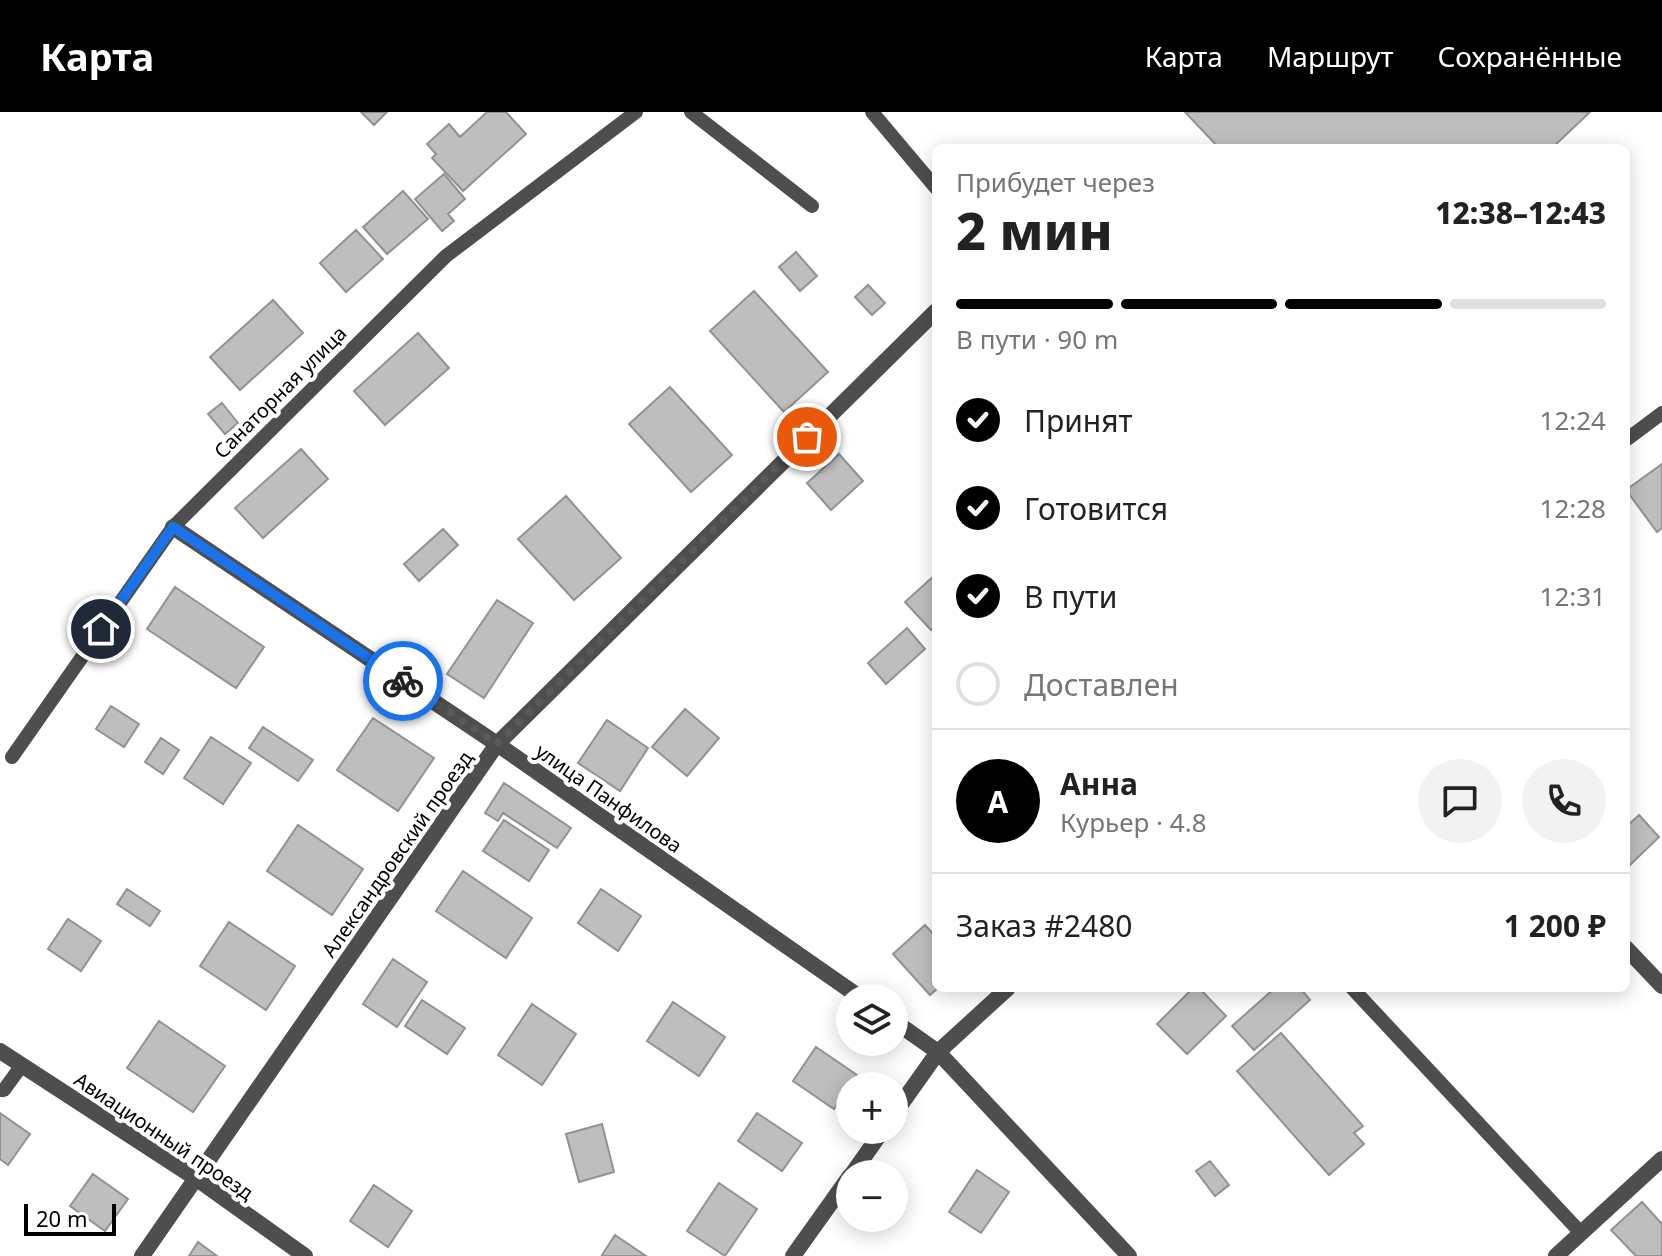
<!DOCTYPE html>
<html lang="ru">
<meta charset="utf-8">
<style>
:root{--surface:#fff;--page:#f2f2f2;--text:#222;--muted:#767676;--line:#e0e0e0;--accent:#000}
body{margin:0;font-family:"Noto Sans",sans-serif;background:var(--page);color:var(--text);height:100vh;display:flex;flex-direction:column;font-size:30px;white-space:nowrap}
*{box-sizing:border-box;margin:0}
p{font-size:26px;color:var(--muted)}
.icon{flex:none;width:44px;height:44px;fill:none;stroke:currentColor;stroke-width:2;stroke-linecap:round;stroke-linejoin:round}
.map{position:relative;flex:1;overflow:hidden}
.details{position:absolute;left:932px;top:32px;width:698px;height:848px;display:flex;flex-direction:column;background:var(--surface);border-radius:12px;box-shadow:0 4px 20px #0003}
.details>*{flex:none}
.tools{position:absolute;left:836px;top:872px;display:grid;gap:16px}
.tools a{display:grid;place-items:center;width:72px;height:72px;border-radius:50%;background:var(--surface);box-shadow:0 4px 20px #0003;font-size:40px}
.scale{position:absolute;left:24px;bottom:20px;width:92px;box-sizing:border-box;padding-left:8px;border:4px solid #000;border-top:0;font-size:22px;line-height:28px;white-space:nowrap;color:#000;-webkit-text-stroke:6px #fff;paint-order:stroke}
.pin{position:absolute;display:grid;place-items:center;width:68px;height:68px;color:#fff;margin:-34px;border:4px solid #fff;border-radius:50%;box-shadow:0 2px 8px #0007}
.courier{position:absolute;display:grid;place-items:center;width:80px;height:80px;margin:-40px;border:6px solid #1a73e8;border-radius:50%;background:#fff;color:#222;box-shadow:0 2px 10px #0007}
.head em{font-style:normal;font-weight:800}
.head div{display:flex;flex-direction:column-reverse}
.head{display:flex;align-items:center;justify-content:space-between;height:136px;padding:0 24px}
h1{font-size:52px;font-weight:800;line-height:60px}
.bar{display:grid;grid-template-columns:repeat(4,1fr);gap:12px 8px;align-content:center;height:96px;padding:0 24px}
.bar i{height:10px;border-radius:6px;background:var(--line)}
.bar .active{background:var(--accent)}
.bar p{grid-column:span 4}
.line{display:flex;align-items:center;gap:20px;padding:0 24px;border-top:2px solid var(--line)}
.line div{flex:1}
.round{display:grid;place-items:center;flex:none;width:84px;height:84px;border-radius:42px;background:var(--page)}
ol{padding:0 24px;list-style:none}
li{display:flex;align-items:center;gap:24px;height:88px}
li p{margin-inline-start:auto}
li .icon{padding:8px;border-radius:50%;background:var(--accent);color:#fff;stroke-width:4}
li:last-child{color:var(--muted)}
li i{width:44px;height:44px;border:4px solid var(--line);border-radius:50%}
header{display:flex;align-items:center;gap:48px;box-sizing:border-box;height:112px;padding:0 40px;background:var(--accent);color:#fff}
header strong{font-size:38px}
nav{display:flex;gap:44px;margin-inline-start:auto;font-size:28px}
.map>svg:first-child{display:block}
.building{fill:#bebebe;stroke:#929292;stroke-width:2}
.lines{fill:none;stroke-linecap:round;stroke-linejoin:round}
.service{stroke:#4e4e4e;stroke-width:14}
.minor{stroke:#4e4e4e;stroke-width:16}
.done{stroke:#595959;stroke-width:8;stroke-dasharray:0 14.4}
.route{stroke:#1a73e8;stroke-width:10}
.labels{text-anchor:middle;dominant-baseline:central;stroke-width:8;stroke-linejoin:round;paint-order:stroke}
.street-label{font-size:20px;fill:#000;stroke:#fff}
</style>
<header>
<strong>Карта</strong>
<nav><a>Карта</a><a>Маршрут</a><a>Сохранённые</a></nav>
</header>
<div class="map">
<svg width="1662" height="1144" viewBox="0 0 1662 1144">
<rect width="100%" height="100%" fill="#fff"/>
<path class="building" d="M361 0H387L374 13Z
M487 0H506L526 22 463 79 432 46 436 42 427 32 449 12 460 25Z
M1185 0H1590L1552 36H1219Z
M444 62 465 87 448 102 454 109 442 119 415 87Z
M403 79 428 107 387 142 363 115Z
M356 118 383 147 346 180 320 151Z
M796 140 817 164 800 179 779 155Z
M868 173 885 191 872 203 855 185Z
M754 179 828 260 784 300 710 219Z
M273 188 303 221 240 278 210 245Z
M418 221 449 256 385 313 354 279Z
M670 275 732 343 691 380 629 312Z
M222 291 238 311 225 322 208 302Z
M301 337 328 367 263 426 235 396Z
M839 342 863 369 831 398 807 371Z
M1662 352V416L1657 420 1626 378Z
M566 384 621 446 574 488 518 427Z
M443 417 458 433 419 469 404 452Z
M936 462V513L931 518 905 490Z
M175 475 264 535 236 576 147 517Z
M497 488 533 511 484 586 447 562Z
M907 516 925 537 886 572 868 551Z
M111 594 139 612 124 635 96 617Z
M685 597 719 626 687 664 652 635Z
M373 606 434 646 398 699 337 658Z
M607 608 648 636 620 679 578 651Z
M263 615 313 648 298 669 249 636Z
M211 625 251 651 223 692 184 666Z
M161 626 179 638 163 662 145 650Z
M504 671 571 716 557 736 503 701 498 709 485 701Z
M1639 703 1659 725 1628 755 1626 752V715Z
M504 708 549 738 529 769 483 739Z
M298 713 363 757 332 803 267 759Z
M463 759 532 806 506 846 436 799Z
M127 777 160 799 150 814 117 792Z
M601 777 641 804 618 839 578 811Z
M68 807 101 829 81 859 48 837Z
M229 810 295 854 266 898 200 854Z
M925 813 936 825 938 876 930 883 893 842Z
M393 847 427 870 397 915 363 892Z
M1193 876H1199L1226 904 1187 942 1157 912Z
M1275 876H1300L1310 888 1254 938 1232 914Z
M422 888 465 916 447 942 405 914Z
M673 890 725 925 699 964 647 929Z
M532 892 576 922 542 973 498 943Z
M159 909 225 954 193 1000 127 956Z
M1281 921 1363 1014 1354 1021 1364 1032 1329 1063 1237 959Z
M816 935 857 963 834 997 793 969Z
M0 1001 30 1022 8 1053 0 1047Z
M757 1001 802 1031 782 1059 738 1029Z
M602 1012 614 1060 579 1070 566 1022Z
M1210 1049 1229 1073 1215 1084 1196 1059Z
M977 1058 1009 1080 981 1121 949 1100Z
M93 1062 128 1087 105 1119 70 1094Z
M719 1071 757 1097 725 1144 687 1119Z
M374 1073 412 1099 388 1135 350 1109Z
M1642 1090 1662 1112V1144H1636L1611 1118Z
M615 1123 646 1144H604L602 1143Z
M198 1130 217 1144H189Z"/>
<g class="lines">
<path class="service" d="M691 0 812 94
M872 0 936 76
M1626 328 1662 301
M12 645 173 415 446 144 636 0
M1352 876 1581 1121
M0 978H4L22 953"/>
<path class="minor" d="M173 415 497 632 861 886
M1626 836 1662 874
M894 909 938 940 1129 1144
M0 939 197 1067 305 1144
M894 1002 938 940 1008 876
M852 1062 883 1018
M142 1144 497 632 936 199
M793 1144 850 1064
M1556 1144 1662 1047"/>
</g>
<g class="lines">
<path class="done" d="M403 569 497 632 807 325"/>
<path class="route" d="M101 517 173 415 403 569"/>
</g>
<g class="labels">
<g class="street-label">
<text transform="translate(280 280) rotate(-45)">Санаторная улица</text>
<text transform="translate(609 686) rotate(35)">улица Панфилова</text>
<text transform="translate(397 742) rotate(-55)">Александровский проезд</text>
<text transform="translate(164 1024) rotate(34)">Авиационный проезд</text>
</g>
</g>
</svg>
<div class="tools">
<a><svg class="icon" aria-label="layers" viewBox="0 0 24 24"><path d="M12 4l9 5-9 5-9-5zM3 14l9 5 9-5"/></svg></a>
<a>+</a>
<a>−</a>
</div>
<div class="scale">20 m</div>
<div class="pin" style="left:807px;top:325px;background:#ea580c"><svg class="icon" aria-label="bag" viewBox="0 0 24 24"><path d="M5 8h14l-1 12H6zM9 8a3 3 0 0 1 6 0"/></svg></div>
<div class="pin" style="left:101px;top:517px;background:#1f2937"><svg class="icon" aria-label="home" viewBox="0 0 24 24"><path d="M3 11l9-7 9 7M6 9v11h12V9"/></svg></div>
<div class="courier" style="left:403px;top:569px"><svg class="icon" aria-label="bike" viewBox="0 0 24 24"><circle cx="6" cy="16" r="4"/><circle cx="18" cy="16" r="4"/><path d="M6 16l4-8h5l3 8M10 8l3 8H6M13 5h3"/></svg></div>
<section class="details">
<div class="head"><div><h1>2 мин</h1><p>Прибудет через</p></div><em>12:38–12:43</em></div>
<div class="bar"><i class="active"></i><i class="active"></i><i class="active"></i><i></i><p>В пути · 90 m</p></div>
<ol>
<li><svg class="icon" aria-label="check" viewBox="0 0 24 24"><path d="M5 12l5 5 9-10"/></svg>Принят<p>12:24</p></li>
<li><svg class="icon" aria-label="check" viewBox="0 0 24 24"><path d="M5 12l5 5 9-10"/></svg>Готовится<p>12:28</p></li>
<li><svg class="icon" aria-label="check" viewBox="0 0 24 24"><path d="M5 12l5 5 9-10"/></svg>В пути<p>12:31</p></li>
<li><i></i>Доставлен</li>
</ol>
<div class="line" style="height:144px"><b class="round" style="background:var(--accent);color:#fff">А</b><div><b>Анна</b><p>Курьер · 4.8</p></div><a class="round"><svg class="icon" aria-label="chat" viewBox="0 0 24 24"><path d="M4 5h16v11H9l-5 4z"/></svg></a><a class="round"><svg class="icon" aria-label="phone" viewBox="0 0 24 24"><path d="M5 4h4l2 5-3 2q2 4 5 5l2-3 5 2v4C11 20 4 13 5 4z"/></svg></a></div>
<div class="line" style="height:104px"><div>Заказ #2480</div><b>1 200 ₽</b></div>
</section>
</div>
